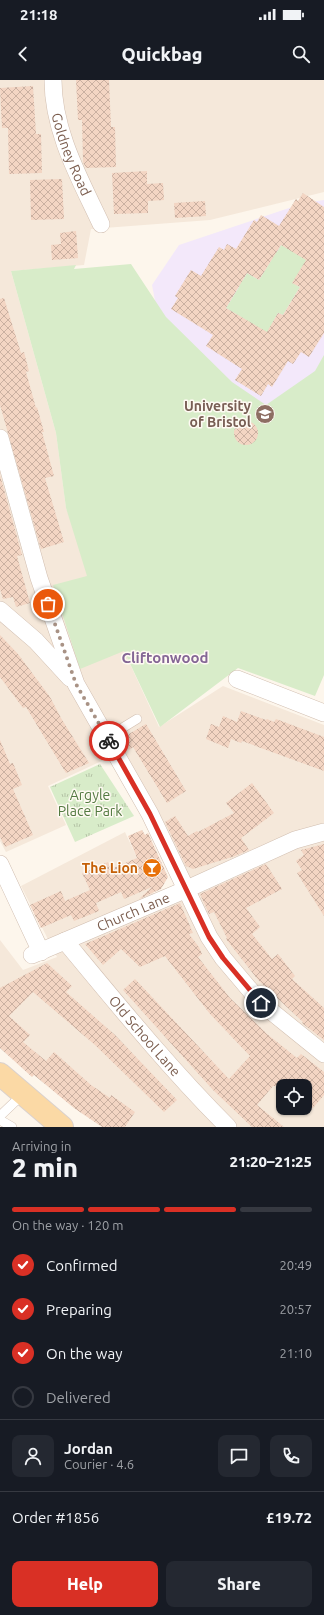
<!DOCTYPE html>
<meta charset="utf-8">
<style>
:root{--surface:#171b24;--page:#242831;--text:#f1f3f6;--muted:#9ea1a6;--line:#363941;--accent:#d93025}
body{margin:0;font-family:Ubuntu,sans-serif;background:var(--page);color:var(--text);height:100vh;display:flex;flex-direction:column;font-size:15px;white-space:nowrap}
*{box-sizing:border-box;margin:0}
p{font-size:13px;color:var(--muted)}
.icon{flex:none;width:22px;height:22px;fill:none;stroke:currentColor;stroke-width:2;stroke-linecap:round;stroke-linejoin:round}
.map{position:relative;height:1047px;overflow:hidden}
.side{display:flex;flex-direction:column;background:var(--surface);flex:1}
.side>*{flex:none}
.buttons{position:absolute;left:276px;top:999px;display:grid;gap:8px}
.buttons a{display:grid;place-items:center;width:36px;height:36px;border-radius:8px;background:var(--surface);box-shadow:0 1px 3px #0004;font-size:20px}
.pin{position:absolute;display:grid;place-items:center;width:34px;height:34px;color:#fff;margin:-17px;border:2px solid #fff;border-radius:50%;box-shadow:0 1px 4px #0007}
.courier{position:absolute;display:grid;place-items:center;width:40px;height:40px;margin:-20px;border:3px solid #d93025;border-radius:50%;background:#fff;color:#222;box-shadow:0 1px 5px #0007}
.summary em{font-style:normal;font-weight:800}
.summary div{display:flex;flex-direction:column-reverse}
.summary{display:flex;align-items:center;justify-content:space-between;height:68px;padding:0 12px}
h1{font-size:26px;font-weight:800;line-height:30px}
.bar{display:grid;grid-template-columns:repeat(4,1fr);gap:6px 4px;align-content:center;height:48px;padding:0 12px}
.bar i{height:5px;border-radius:3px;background:var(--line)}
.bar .selected{background:var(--accent)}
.bar p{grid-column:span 4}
.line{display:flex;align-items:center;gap:10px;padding:0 12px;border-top:1px solid var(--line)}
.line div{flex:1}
.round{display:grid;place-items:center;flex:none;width:42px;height:42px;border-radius:8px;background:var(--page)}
ol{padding:0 12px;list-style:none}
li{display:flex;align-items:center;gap:12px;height:44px}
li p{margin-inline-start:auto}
li .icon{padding:4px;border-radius:50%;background:var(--accent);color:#fff;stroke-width:4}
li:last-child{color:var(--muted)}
li i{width:22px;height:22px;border:2px solid var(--line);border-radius:50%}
.cta{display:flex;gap:8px;margin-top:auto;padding:8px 12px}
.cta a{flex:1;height:46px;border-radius:8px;background:var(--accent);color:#fff;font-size:16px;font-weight:800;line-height:46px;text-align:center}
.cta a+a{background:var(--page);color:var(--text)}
.status{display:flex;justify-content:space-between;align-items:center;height:28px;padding:0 20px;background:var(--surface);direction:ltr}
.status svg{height:11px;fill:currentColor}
header{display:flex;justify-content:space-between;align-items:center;height:52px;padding:0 12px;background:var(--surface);font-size:18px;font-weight:800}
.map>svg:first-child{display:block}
.residential{fill:#f5e8da;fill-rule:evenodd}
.education{fill:#f3e8fa}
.green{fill:#d8ecc9}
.park{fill:url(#park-tufts)}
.building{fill:url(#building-cross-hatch);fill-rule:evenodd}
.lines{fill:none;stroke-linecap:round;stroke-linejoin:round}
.lane-casing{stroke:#d1beb0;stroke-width:10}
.street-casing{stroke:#d1beb0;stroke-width:18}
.primary-casing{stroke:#dad1cd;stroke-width:24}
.lane{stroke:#fff;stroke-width:9}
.street{stroke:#fff;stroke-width:17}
.primary{stroke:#fbd9a5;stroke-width:22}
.done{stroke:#a89285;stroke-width:4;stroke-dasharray:0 7.2}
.route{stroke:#d93025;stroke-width:5}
.labels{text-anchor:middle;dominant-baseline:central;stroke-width:3;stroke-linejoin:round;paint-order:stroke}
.street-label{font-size:14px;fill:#7a5c4d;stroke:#fffaf3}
.education-label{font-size:14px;font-weight:bold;fill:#785e54;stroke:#fffaf3;text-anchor:end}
.park-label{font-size:14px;fill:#537a41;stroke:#fffaf3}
.food-label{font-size:14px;font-weight:bold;fill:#c56008;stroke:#fffaf3;text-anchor:end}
.neighbourhood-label{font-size:15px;font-weight:bold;fill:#846695;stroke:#fffaf3}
</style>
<div class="status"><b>21:18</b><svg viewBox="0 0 49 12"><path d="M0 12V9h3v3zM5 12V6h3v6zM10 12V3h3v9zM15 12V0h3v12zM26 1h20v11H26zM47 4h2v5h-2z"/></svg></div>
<header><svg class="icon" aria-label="back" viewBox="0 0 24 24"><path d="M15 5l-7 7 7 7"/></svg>Quickbag<svg class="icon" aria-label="search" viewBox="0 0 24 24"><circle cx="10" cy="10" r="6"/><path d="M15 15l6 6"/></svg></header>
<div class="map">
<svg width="324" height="1047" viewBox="0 0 324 1047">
<defs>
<pattern id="park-tufts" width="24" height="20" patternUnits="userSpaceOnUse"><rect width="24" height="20" fill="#d8ecc9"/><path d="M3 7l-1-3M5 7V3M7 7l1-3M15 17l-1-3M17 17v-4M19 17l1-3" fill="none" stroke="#b4c2a5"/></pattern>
<pattern id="building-cross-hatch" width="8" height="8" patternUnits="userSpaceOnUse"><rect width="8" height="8" fill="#f3d5c3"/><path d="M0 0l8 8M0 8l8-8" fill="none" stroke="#cab0a1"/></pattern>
</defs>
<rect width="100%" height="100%" fill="#fdf6ec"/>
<path class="residential" d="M0 0H324V112L210 140 91 149 84 185 11 191 56 353 66 428 124 571 159 647 223 606 324 645V1047H107L0 961V860L23 890 57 877 21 806 125 752 161 830 198 813 121 672 48 706 66 745 6 772 0 761ZM283 1006H305V1028H283Z"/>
<path class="education" d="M324 120V456L162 257 152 205 179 165 304 123Z"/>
<path class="green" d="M324 157 293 203 300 207 283 235 278 233 272 244 280 264 264 251 226 228 239 207V198L243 200 247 193 259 200 272 179 273 170 277 172 281 165Z
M131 184 166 237 232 302 266 325 315 291 324 275V595L315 616 238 588 160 647 124 571 80 589 53 505 87 496 66 428 56 353 11 191 76 185 74 189Z"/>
<path class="park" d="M100 684 134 736 75 762 50 707Z"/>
<path class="building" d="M76 0H109L111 47H115L116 87 86 88 83 82 82 40H78Z
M33 6 36 54H41L42 93 9 94 8 48H2L0 8Z
M147 91V104L163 103 164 120 148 121V133L114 134 112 93Z
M62 99 64 139 31 140 30 100Z
M303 113 324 127V253L309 277 301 272 293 284 288 281 272 307 268 304 261 316 235 300 242 289 206 266 213 255 171 229 178 218 175 216 191 190 201 196 219 167 224 170 227 164 236 169 254 140 257 142 261 135 279 146 296 119 298 121ZM281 165 306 180 292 203 300 207 283 235 278 233 267 252 226 228 247 193 259 200Z
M205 121 206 136 175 138 174 123Z
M76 151 78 178 52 180 51 165 61 164 60 153Z
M4 218 21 273 24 272 29 291 26 292 36 328 37 327 44 352H42L54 396 45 398 64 462 41 469 0 325V219Z
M234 353a12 12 0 1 1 24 0a12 12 0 1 1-24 0Z
M0 395 22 475 17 476 30 523 16 527 13 517 3 519 0 509Z
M0 555 18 574 50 617 61 638 89 683 66 693 26 627 23 628 0 597Z
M241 631 266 640 267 639 274 642 276 639 324 657V691L242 661 241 663 231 659 228 668 206 659 211 644 219 647 223 636 237 642Z
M146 644 186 711 167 723 133 667 129 670 122 658Z
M0 660 10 684 13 683 22 705 13 709 33 755 5 767 0 757Z
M252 703 274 733 241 758 249 770 235 776 193 789 186 786 165 742 175 736 188 756 197 751 198 752 234 733 226 723Z
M142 750 145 755 148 753 168 797 161 809 139 819 152 807 124 819 121 812 96 823 99 831 74 841 71 835 41 848 30 825 61 811 65 821 90 810 82 793 108 782 111 789 137 778 128 756Z
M324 764V836L297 793 302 790 296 781 304 775 301 770Z
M266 784 282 809 246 828 260 847 252 854 272 879 278 874 295 896 292 899 324 928V960L302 943 303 942 259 901 226 859 227 858 214 832 209 834 200 814Z
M180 823 193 853 189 854 199 867 202 874 198 877 230 918 267 954 297 978 301 974 324 992V1015L313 1028 305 1022V1006H273L257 1025 284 1047H252L213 1010 123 910 135 899 229 999 250 976 210 934 165 876 140 887 121 869 103 885 85 864Z
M47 883 72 906 66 912 115 955 177 1020 164 1032 95 965 33 912 9 936 30 955 23 962 46 981 54 972 91 1005 110 1018 111 1015 135 1032 125 1047H102L74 1028 34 995 32 997 0 968V908Z"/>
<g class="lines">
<g class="lane-casing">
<path id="lane" d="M106 658 137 639
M0 1036 23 1014
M0 1040 12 1047"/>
</g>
<g class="street-casing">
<g id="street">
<path id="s1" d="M53 0C53 52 80 99 101 144"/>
<path d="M0 358 39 498 76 604 150 734 209 857 223 878 261 923 324 974"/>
<path d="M0 530 36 561 70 598"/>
<path d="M237 599 324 633"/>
<path d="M0 784 41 872"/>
<path id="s2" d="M65 861C118 925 170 989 228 1047"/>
<path id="s3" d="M32 875 187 809 295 760 324 752"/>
</g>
</g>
<g class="primary-casing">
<path id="primary" d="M0 994 62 1047"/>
</g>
<use href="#lane" class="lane"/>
<use href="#street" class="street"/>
<use href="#primary" class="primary"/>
</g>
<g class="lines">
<path class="done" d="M48 524 76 604 109 661"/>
<path class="route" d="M109 661 150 734 209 857 223 878 261 923"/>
</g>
<defs>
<g id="university-disc" transform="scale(1)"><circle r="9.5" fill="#8d6e63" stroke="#fffaf3"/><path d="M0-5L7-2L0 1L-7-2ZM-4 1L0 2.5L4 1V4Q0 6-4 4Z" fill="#fff"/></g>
<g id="bar-disc" transform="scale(1)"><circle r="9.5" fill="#e8710a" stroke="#fffaf3"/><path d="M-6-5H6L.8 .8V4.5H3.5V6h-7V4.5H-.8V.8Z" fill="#fff"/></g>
</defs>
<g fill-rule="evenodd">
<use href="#university-disc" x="265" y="334"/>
<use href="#bar-disc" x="152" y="788"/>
</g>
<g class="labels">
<g class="street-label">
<text stroke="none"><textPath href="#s1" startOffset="77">Goldney Road</textPath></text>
<text stroke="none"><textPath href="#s3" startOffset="110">Church Lane</textPath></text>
<text stroke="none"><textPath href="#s2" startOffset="124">Old School Lane</textPath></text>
</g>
<g class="education-label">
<text x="251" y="326">University<tspan x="251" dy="16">of Bristol</tspan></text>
</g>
<g class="park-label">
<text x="90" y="715">Argyle<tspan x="90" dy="16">Place Park</tspan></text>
</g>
<g class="food-label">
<text x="138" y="788">The Lion</text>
</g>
<g class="neighbourhood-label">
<text x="165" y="577">Cliftonwood</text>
</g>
</g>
</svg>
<div class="buttons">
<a><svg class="icon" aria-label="locate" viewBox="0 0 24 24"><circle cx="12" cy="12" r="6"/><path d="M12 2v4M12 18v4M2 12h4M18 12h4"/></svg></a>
</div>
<div class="pin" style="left:48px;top:524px;background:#ea580c"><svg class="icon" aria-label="bag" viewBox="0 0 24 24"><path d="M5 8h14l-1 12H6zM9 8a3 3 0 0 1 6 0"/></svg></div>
<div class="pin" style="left:261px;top:923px;background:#1f2937"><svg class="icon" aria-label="home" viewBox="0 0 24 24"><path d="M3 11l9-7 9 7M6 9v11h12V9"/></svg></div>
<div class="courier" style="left:109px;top:661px"><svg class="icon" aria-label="bike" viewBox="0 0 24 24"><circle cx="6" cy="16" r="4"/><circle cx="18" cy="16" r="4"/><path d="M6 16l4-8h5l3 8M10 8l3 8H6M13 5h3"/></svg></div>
</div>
<section class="side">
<div class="summary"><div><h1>2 min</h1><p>Arriving in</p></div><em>21:20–21:25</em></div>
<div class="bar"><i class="selected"></i><i class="selected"></i><i class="selected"></i><i></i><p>On the way · 120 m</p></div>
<ol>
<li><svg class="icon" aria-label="check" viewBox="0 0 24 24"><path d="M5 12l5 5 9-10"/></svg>Confirmed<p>20:49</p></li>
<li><svg class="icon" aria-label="check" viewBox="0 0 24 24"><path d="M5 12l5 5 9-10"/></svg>Preparing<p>20:57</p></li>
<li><svg class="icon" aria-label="check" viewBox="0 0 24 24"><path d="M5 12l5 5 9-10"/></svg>On the way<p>21:10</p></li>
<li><i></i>Delivered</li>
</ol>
<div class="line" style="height:72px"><a class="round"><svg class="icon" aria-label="person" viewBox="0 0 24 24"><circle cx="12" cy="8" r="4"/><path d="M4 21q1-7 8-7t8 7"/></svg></a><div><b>Jordan</b><p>Courier · 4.6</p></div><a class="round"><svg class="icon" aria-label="chat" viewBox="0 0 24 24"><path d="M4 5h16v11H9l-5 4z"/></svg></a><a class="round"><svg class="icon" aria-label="phone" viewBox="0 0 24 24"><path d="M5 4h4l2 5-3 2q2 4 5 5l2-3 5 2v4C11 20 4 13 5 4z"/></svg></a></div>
<div class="line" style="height:52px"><div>Order #1856</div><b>£19.72</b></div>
<div class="cta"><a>Help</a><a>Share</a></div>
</section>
